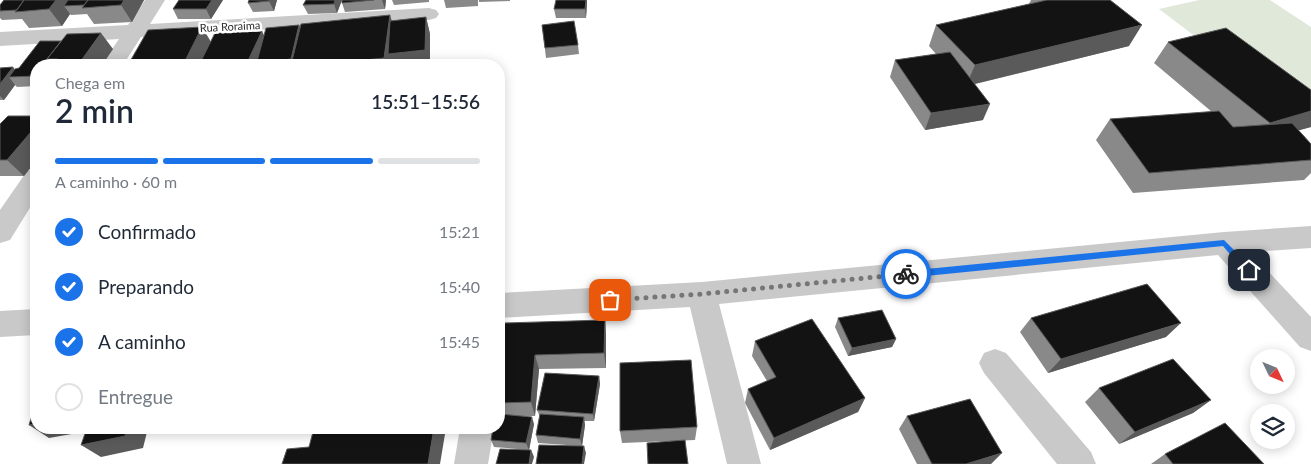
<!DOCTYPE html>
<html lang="pt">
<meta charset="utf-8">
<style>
:root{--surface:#fff;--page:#f2f2f3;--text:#1f2937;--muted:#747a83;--line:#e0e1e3;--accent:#1a73e8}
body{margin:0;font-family:Lato,sans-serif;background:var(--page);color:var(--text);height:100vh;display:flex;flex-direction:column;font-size:19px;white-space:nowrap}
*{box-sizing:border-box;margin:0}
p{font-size:16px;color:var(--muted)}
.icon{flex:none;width:28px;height:28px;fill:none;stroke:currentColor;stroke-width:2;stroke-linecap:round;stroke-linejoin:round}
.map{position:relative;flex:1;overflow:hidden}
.details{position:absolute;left:30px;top:59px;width:475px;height:375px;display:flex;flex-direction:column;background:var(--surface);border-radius:20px;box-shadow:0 2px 12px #0003}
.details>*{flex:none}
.needle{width:32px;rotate:133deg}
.fabs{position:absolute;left:1250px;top:349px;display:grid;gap:10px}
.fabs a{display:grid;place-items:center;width:45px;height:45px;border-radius:50%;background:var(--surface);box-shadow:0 2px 12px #0003;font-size:25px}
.pin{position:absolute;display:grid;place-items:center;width:42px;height:42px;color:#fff;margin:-21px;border-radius:10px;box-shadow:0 2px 8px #0006}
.courier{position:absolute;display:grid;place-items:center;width:50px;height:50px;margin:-25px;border:4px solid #1a73e8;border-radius:50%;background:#fff;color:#222;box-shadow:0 1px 6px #0007}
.head em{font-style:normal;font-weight:600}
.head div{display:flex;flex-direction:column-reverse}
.head{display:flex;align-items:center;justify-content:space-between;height:85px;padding:0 25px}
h1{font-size:32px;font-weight:600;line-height:38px}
.bar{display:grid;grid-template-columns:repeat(4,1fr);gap:8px 5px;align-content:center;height:60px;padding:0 25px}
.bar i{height:6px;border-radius:4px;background:var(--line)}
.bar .selected{background:var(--accent)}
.bar p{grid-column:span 4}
ol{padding:0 25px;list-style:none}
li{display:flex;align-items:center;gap:15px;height:55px}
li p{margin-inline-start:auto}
li .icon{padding:5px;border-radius:50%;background:var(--accent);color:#fff;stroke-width:4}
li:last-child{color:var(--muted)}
li i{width:28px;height:28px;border:2px solid var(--line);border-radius:50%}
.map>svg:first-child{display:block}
.green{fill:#e0e9d9}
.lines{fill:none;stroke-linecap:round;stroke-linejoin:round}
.minor{fill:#c9c9c9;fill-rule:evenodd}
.wall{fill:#898989}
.shaded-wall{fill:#5a5a5a}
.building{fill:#131313;stroke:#5a5a5a}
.route{fill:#1a73e8}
.done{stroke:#767676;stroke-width:5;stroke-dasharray:0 9}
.labels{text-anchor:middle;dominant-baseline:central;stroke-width:5;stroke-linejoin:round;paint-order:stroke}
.far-street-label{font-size:11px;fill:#2c2c2c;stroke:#fff}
</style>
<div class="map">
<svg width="1311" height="464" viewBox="0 0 1311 464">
<rect width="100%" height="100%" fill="#fff"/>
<path class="green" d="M1199 0H1270L1311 27V124L1159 9Z"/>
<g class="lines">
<path class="minor" d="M145 0H165L150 24 429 8 436 10 439 14 436 18 429 20 141 37 123 65H101L119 39 0 46V32L128 25Z
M36 169V198L10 240 0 243V210L27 171Z
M1311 226V248L1250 252 1311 317V351L1300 347 1218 255 719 304 761 464H727L690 307 499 318V293L702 282 1224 232Z
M36 309V335L0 337V311Z
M995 349 1006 353 1091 452 1096 464H1057L984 373 979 363 984 353Z
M460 428H494L488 464H454Z"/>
</g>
<path class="wall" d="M4 0H144L132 22 94 24 87 14 71 15 70 14 62 26 29 28 22 19 2 20 0 18V5Z
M179 0H223L211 19H178L173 9Z
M249 0H277L274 11 253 12 248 3Z
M342 0H386L385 9 345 12 342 3Z
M342 0 337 13 308 14 303 5Z
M392 0H429V2L394 5Z
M444 0H478V6L446 8Z
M479 0H510V1L479 2Z
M1031 0H1110L1129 46 975 84 983 120 925 130 890 77 895 60 936 54 929 46 936 25 1029 4Z
M587 3 586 18H556L554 9Z
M426 17 430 34V65H392L391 63V65H128L202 27 211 42 264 36 299 25 300 27 392 21Z
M542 25 578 45 579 54 546 58Z
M40 41 113 49 102 65H36V86L17 87 15 85 4 100H0V68L13 67 15 70 19 68Z
M1168 42 1311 90V127L1298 130 1311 144V173L1304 180 1133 193 1096 140 1110 119 1212 112 1154 63Z
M36 116V161L24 176H0V124Z
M838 318 896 339 892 347 848 356 835 327Z
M1031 318 1166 337 1048 373 1020 332Z
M605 320 606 335V368L539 369 535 416H518L534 424 529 450H531L534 457 529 450 494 447 491 440 499 428V365Z
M755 341 865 398 858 412 770 450 745 403 748 389 767 381 752 356Z
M599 376 600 384 594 421H584L585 425 582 446 586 453 581 446 538 443 536 435 540 417 537 410Z
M1099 388 1211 400 1193 413 1119 444 1085 402Z
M907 416 991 464H917L899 429Z
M697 427 695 440 622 443 620 431Z
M1165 454 1264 464H1151Z"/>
<path class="shaded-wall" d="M56 0H78L64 6 70 14 62 26 49 9Z
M124 0H144L132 22 121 5Z
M212 0H223L211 19 206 9Z
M270 0H277L274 11 269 1Z
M335 0H342L337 13 334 4Z
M382 0H386L385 9Z
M586 0H587V3L586 18 585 9Z
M390 15 395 31 426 17 430 34V65H392L391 63V65H386L384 58Z
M299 25 307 41 294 65 291 59Z
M1142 25 1129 46 966 86 975 65Z
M202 27 212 44 202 65H183Z
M262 31 270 48 262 65H246Z
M101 33 113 49 102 65H78Z
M13 67 21 77H9L15 85 4 100 0 96V84Z
M990 104 983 120 925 130 931 113Z
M1311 111V127L1251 144 1270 123Z
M502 122 504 132 502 148 499 149V139Z
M36 126V161L24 176 7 160Z
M605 320 606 335V368L604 353Z
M1181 323 1166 337 1048 373 1061 359Z
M896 339 892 347 848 356 852 348Z
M535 355 539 369 535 416 531 402Z
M599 376 600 384 594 421 593 414Z
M865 398 858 412 770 450 774 438Z
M1211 400 1193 413 1119 444 1135 432Z
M532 417 534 424 529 450 526 443Z
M584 417 585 425 582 446 580 439Z
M36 424V428H100V429L49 438 29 425Z
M127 428H148L143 448 101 457 81 445Z
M434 428H446L440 464H428Z
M584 446 586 453 584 464H582Z
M531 450 534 457 532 464H529Z
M1002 453 991 464H966Z"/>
<path class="building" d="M4 0H24L17 10 0 11V5Z
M24 0H56L49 9 15 12Z
M68 0H88L84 5 64 6Z
M88 0H124L121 5 82 8Z
M179 0H212L206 9H173Z
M249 0H270L269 1 248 3Z
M306 0H335L334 4 303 5Z
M342 0H374L342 3Z
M556 0H586L585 9H554Z
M1047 0H1110L1142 25 975 65 936 25Z
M390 15 384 58 317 65H291L301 24Z
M426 17 425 50 388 54 390 21Z
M574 21 578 45 545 48 542 25Z
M299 25 291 59 273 61 272 65H256L266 28Z
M202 27 183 65H128L148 30Z
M1226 28 1311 90V111L1270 123 1168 42Z
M262 31 246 65H199L215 33Z
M101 33 78 65H54L58 59H47L67 34Z
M40 41H61L47 59 51 65H36V76L9 77 15 69 19 68Z
M950 52 990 104 931 113 895 60Z
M13 67 0 84V68Z
M1219 111 1233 127 1292 123 1311 144V160L1149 173 1110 119Z
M8 116H36V126L7 160H0V124Z
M502 122 500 138 499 139V123Z
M1147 284 1181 323 1061 359 1031 318Z
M882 310 896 339 852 348 838 318Z
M812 319 865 398 774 438 748 389 776 377 755 341Z
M605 320 604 353 535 355 531 402 499 403V365L504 323Z
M1173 359 1211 400 1135 432 1099 388Z
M691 360 697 427 620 431V363Z
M545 373 599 376 593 414 537 410Z
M970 399 1002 453 966 464H932L907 416Z
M36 403V424L29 425Z
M499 414 532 417 526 443 491 440 493 428H499Z
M540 414 584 417 580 439 536 435Z
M1225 423 1264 464H1173L1165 454Z
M87 428H127L125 436 81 445Z
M314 428H434L428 464H282L287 449 309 447Z
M685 440 688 464H648L647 443Z
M539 445 584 446 582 464H536Z
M500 449 531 450 529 464H496Z"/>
<path class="route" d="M1224 240 1252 268V273H1246L1223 246 906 278 902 274 906 271Z"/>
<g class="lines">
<path class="done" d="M610 300 702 294 906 274"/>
</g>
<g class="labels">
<g class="far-street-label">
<text transform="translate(230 26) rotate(-3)">Rua Roraima</text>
</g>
</g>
</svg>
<div class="fabs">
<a><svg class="needle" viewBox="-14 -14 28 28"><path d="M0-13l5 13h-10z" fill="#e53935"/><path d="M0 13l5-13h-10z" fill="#747a83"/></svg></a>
<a><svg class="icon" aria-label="layers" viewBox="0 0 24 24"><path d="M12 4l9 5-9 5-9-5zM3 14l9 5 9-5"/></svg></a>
</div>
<div class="pin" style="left:610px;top:300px;background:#ea580c"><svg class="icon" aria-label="bag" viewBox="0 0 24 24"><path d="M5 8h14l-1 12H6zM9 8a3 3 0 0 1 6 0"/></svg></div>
<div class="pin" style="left:1249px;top:270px;background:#1f2937"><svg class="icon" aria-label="home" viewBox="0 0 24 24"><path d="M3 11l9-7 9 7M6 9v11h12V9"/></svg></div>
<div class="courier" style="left:906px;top:274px"><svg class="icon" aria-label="bike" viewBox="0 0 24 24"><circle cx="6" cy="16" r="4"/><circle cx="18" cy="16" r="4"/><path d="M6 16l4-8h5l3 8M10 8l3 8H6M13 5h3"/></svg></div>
<section class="details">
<div class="head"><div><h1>2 min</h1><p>Chega em</p></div><em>15:51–15:56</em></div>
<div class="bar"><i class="selected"></i><i class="selected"></i><i class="selected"></i><i></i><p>A caminho · 60 m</p></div>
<ol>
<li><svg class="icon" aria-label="check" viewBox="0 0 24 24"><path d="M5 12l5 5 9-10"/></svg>Confirmado<p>15:21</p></li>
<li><svg class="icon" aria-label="check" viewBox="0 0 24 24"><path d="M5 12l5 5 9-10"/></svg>Preparando<p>15:40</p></li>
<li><svg class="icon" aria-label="check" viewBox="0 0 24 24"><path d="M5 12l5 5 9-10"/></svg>A caminho<p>15:45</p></li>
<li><i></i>Entregue</li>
</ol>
</section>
</div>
